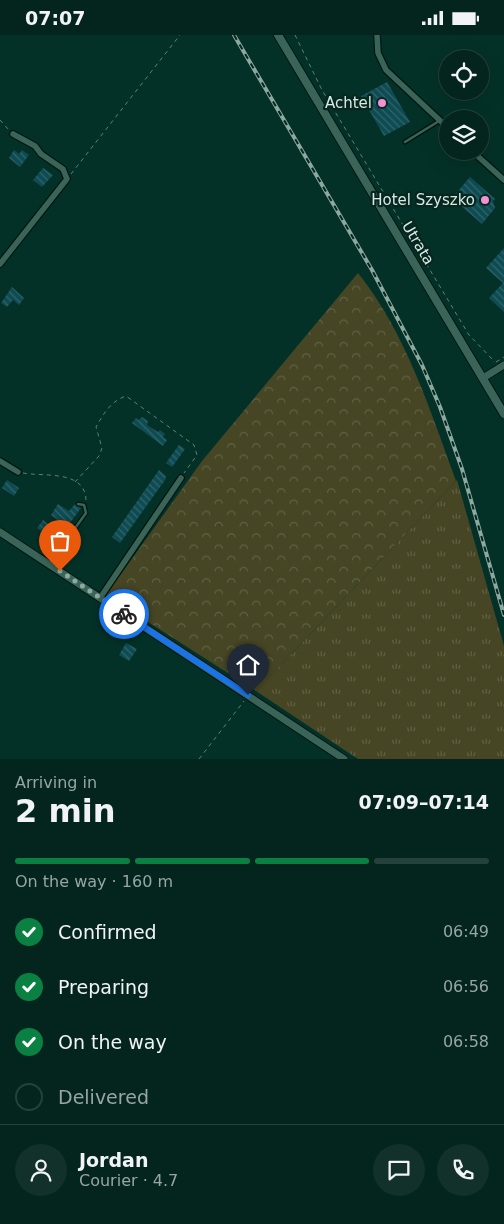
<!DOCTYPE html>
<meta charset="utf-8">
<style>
:root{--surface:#03251d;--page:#11312a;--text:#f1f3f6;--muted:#97a5a4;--line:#24423b;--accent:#0b8043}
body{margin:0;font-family:"DejaVu Sans",sans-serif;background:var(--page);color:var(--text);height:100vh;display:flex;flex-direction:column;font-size:19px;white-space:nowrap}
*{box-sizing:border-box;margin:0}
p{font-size:16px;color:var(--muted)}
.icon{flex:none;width:28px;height:28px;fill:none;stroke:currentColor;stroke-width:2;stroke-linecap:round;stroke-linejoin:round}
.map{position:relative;height:724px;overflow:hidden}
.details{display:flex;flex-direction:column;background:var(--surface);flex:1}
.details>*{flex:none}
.fabs{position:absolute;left:439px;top:15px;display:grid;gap:10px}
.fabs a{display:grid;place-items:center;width:50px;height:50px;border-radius:50%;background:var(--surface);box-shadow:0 5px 20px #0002,0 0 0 1px var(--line);font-size:25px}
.pin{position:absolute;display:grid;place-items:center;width:42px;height:42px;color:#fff;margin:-51px -21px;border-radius:50% 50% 50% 0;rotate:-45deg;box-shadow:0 0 5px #0007}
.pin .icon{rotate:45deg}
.courier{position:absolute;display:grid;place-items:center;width:50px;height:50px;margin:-25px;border:4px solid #1a73e8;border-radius:50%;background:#fff;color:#222;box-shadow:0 1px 6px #0007}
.head em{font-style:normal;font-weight:800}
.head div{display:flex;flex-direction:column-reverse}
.head{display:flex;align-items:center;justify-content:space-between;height:85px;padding:0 15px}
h1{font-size:32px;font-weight:800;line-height:38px}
.bar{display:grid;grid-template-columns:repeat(4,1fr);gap:8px 5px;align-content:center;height:60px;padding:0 15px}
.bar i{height:6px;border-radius:4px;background:var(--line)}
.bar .on{background:var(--accent)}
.bar p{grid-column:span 4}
.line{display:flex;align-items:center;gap:12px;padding:0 15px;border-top:1px solid var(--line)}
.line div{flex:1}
.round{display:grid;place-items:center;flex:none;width:52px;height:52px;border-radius:26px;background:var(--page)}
ol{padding:0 15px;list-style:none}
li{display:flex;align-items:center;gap:15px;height:55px}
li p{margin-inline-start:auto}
li .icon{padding:5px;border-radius:50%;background:var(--accent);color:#fff;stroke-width:4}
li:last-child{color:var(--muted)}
li i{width:28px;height:28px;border:2px solid var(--line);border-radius:50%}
.status{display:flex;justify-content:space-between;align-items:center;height:35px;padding:0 25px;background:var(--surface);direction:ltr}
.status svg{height:14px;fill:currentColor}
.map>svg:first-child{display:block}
.grass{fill:url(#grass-tufts)}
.forest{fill:url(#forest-crowns)}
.building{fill:url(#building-back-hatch)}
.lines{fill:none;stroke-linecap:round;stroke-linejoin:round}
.service-casing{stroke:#001711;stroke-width:5}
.minor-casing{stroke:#001711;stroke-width:8}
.tertiary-casing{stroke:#001711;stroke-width:9}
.secondary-casing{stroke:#001711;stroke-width:10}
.path{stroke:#5d8078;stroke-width:1;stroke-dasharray:4 4;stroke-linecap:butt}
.service{stroke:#3b6459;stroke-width:2.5}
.minor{stroke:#3b6459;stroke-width:5.5}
.tertiary{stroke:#3b6459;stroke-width:7}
.secondary{stroke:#3b6459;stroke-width:8}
.rail-casing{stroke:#8ba9a1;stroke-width:4}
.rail{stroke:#06261e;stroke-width:2;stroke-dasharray:5.5;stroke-linecap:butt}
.done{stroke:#8caaa2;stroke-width:5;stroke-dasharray:0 9}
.route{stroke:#1a73e8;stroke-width:6}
.poi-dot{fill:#f391d5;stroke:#06261e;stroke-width:2}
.labels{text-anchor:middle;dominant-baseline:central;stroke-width:4.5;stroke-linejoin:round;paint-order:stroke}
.poi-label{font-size:15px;fill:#d5ebe4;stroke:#06261e;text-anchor:end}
.street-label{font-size:15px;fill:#d5ebe4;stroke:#06261e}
</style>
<div class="status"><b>07:07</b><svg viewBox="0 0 49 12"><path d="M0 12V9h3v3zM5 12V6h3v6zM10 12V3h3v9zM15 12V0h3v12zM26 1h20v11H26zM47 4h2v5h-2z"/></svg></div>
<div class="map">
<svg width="504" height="724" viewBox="0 0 504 724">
<defs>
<pattern id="grass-tufts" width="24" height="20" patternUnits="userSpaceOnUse" patternTransform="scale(1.25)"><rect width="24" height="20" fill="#464625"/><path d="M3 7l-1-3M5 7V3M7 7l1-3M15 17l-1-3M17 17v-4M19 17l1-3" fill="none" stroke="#606144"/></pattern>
<pattern id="forest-crowns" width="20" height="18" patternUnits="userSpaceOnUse" patternTransform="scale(1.25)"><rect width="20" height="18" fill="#464625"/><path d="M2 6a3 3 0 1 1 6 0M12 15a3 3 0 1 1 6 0" fill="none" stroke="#606144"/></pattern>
<pattern id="building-back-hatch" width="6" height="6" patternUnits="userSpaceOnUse" patternTransform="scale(1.25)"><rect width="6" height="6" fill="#0e4b52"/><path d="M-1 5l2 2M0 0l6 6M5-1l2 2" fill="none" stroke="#30656b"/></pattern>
</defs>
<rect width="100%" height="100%" fill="#043127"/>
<path class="grass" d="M457 445 504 611V724H358L256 656Z"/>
<path class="forest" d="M358 238C406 298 430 375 456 446L256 656 106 560 202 426Z"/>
<path class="building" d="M387 47 410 87 384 101 361 61Z
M14 115 19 119 22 115 29 120 20 132 9 123Z
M43 133 53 140 42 152 33 145Z
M470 142 495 164 493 166 495 173 482 189 452 163Z
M504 213V277L489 263 503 248 486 233Z
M12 252 24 263 19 270 13 265 7 272 1 268Z
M142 382 148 386 147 390 158 397 160 395 165 399 163 402 167 405 163 411 132 388 136 383 138 385Z
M179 410 185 414 172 432 166 428Z
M159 435 166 441 165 445 120 508 112 502Z
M7 445 19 453 14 461 2 453Z
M58 469 69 476 75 469 81 473 67 492 51 480Z
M43 485 61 499 56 506 37 493Z
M126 608 137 614 129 626 119 620Z"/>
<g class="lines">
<g class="service-casing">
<path id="service" d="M405 107 439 86
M50 528 86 478 84 470 78 469"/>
</g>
<g class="minor-casing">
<path id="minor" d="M377 0 378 18 386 35 448 93
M472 116 504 145
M0 229 67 144 63 134 41 119 35 111 13 99
M0 426 18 437
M100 563 181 443"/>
</g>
<g class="tertiary-casing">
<path id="tertiary" d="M483 343 504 330
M0 497 344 724"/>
</g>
<g class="secondary-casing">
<path id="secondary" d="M278 0 504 379"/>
</g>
<path class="path" d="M295 0 322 55 469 300 495 327
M0 85 9 95
M71 139 180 0
M496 327 504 322
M23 438C43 442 87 434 86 467
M75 447 99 421 102 413 96 392C104 378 111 366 126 361L194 410 197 420 184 438
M199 724 244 666"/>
<use href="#service" class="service"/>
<use href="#minor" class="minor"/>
<use href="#tertiary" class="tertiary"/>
<use href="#secondary" class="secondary"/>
<g class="rail-casing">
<path id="rail" d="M234 0 372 235 422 330 440 372 462 434 504 580"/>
</g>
<use href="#rail" class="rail"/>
</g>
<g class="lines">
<path class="done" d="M60 536 124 579"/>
<path class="route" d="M124 579 248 660"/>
</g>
<g class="poi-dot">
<circle cx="382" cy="68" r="5"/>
<circle cx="485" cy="165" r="5"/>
</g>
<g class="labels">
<g class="poi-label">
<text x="372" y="68">Achtel</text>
<text x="475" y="165">Hotel Szyszko</text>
</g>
<g class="street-label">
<text transform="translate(418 208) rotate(59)">Utrata</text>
</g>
</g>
</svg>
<div class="fabs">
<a><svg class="icon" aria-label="locate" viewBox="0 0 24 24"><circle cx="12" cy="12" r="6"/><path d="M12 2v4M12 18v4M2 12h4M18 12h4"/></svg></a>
<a><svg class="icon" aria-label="layers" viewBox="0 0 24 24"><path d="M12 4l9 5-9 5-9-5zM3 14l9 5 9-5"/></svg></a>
</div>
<div class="pin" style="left:60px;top:536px;background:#ea580c"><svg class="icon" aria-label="bag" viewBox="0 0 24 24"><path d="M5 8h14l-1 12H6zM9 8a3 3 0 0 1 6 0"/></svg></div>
<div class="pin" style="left:248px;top:660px;background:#1f2937"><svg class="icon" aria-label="home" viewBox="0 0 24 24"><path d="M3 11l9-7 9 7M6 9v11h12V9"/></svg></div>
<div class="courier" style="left:124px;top:579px"><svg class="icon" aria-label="bike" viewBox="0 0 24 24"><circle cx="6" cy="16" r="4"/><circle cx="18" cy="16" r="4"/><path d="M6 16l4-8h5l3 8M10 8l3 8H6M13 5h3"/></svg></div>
</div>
<section class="details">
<div class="head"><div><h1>2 min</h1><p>Arriving in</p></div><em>07:09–07:14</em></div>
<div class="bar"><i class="on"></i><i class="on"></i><i class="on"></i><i></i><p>On the way · 160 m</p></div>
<ol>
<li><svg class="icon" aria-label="check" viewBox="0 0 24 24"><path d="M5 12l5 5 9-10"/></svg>Confirmed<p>06:49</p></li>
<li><svg class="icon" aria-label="check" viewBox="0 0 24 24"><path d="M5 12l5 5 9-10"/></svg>Preparing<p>06:56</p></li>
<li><svg class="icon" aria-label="check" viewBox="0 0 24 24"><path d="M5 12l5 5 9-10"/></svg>On the way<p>06:58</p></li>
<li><i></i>Delivered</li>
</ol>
<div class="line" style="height:90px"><a class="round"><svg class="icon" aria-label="person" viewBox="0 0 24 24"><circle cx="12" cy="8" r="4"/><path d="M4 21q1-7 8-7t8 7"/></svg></a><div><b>Jordan</b><p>Courier · 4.7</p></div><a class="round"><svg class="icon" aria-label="chat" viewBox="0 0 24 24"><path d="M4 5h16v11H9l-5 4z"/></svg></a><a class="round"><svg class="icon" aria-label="phone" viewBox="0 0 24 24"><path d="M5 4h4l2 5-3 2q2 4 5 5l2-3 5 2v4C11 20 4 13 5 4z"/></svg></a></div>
</section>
